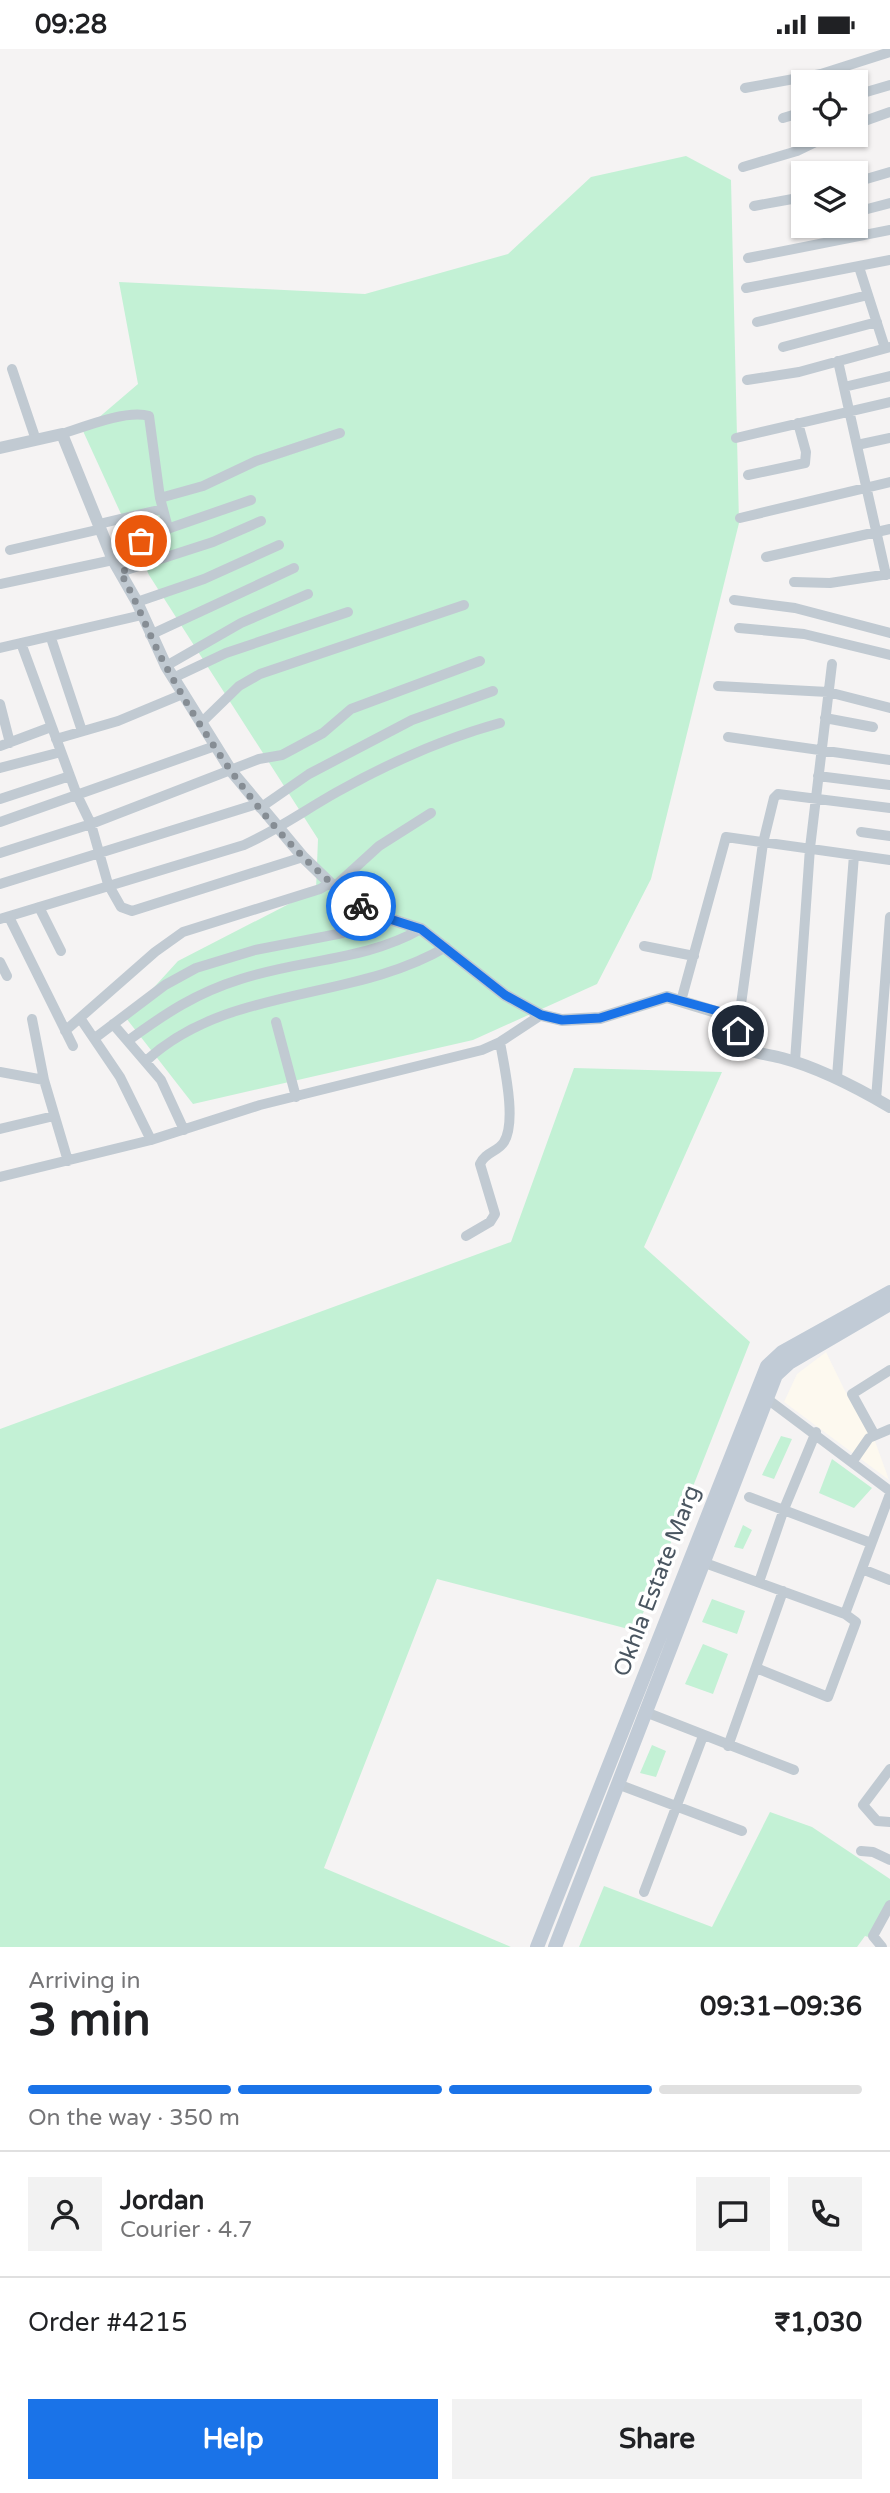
<!DOCTYPE html>
<meta charset="utf-8">
<style>
:root{--surface:#fff;--page:#f2f2f2;--text:#202124;--muted:#757577;--line:#e0e0e0;--accent:#1a73e8}
body{margin:0;font-family:"Varela Round",sans-serif;background:var(--page);color:var(--text);height:100vh;display:flex;flex-direction:column;font-size:26px;white-space:nowrap}
*{box-sizing:border-box;margin:0}
p{font-size:23px;color:var(--muted)}
.icon{flex:none;width:38px;height:38px;fill:none;stroke:currentColor;stroke-width:2;stroke-linecap:round;stroke-linejoin:round}
.map{position:relative;height:1898px;overflow:hidden}
.panel{display:flex;flex-direction:column;background:var(--surface);flex:1}
.panel>*{flex:none}
.controls{position:absolute;left:791px;top:21px;display:grid;gap:14px}
.controls a{display:grid;place-items:center;width:77px;height:77px;border-radius:0px;background:var(--surface);box-shadow:0 2px 5px #0004;font-size:35px}
.pin{position:absolute;display:grid;place-items:center;width:60px;height:60px;color:#fff;margin:-30px;border:4px solid #fff;border-radius:50%;box-shadow:0 2px 7px #0007}
.courier{position:absolute;display:grid;place-items:center;width:70px;height:70px;margin:-35px;border:5px solid #1a73e8;border-radius:50%;background:#fff;color:#222;box-shadow:0 2px 9px #0007}
.headline em{font-style:normal;font-weight:700}
.headline div{display:flex;flex-direction:column-reverse}
.headline{display:flex;align-items:center;justify-content:space-between;height:119px;padding:0 28px}
h1{font-size:46px;font-weight:700;line-height:52px}
.bar{display:grid;grid-template-columns:repeat(4,1fr);gap:10px 7px;align-content:center;height:84px;padding:0 28px}
.bar i{height:9px;border-radius:5px;background:var(--line)}
.bar .current{background:var(--accent)}
.bar p{grid-column:span 4}
.line{display:flex;align-items:center;gap:18px;padding:0 28px;border-top:2px solid var(--line)}
.line div{flex:1}
.round{display:grid;place-items:center;flex:none;width:74px;height:74px;border-radius:0px;background:var(--page)}
.primary-button{display:flex;gap:14px;margin-top:auto;padding:14px 28px}
.primary-button a{flex:1;height:80px;border-radius:0px;background:var(--accent);color:#fff;font-size:28px;font-weight:700;line-height:80px;text-align:center}
.primary-button a+a{background:var(--page);color:var(--text)}
.status{display:flex;justify-content:space-between;align-items:center;height:49px;padding:0 35px;background:var(--surface);direction:ltr}
.status svg{height:19px;fill:currentColor}
.map>svg:first-child{display:block}
.commercial{fill:#fdf9ef}
.green{fill:#c3f1d5}
.lines{fill:none;stroke-linecap:round;stroke-linejoin:round}
.minor{stroke:#c1cad2;stroke-width:10}
.tertiary{stroke:#c1cad2;stroke-width:12}
.secondary{stroke:#c1cbd6;stroke-width:14}
.done{stroke:#868d94;stroke-width:7;stroke-dasharray:0 12.6}
.route{stroke:#1a73e8;stroke-width:9}
.labels{text-anchor:middle;dominant-baseline:central;stroke-width:7;stroke-linejoin:round;paint-order:stroke}
.street-label{font-size:23px;fill:#4a5661;stroke:#fff}
</style>
<div class="status"><b>09:28</b><svg viewBox="0 0 49 12"><path d="M0 12V9h3v3zM5 12V6h3v6zM10 12V3h3v9zM15 12V0h3v12zM26 1h20v11H26zM47 4h2v5h-2z"/></svg></div>
<div class="map">
<svg width="890" height="1898" viewBox="0 0 890 1898">
<rect width="100%" height="100%" fill="#f5f3f3"/>
<path class="commercial" d="M826 1303 845 1342 872 1384 889 1431 784 1353 797 1325Z"/>
<path class="green" d="M686 107 731 131 739 474 651 830 597 935 473 991 193 1055 126 969 178 912 316 841 318 790 149 526 83 382 138 335 119 233 365 245 508 205 591 128Z
M574 1019 722 1023 644 1198 750 1293 636 1582 437 1530 324 1819 511 1898H0V1380L511 1193Z
M781 1387 792 1390 774 1430 762 1426Z
M832 1410 872 1439 854 1459 819 1444Z
M743 1476 752 1481 743 1500 734 1498Z
M712 1550 745 1562 737 1585 702 1573Z
M703 1595 728 1605 713 1645 685 1635Z
M652 1696 666 1702 656 1728 640 1724Z
M770 1763 812 1778 890 1830V1863L875 1890 865 1887 857 1898H579L604 1837 712 1878Z"/>
<g class="lines">
<path class="minor" d="M745 39 821 25 890 3
M856 46 890 36
M783 69 803 63
M856 75 890 63
M743 118 797 102 830 86
M856 133 890 123
M754 157 803 148
M856 163 890 154
M748 209 890 181
M859 218 885 299
M746 239 890 211
M757 273 868 246
M783 298 877 273
M838 312 886 526
M12 320 36 391
M747 331 799 323 890 298
M844 338 890 327
M62 385C83 378 128 360 149 367L160 449 168 479
M736 389 890 353
M857 396 890 389
M748 426 805 414 806 403 798 374
M160 449 203 437 256 412 340 384
M740 469 890 433
M99 475 163 460
M10 501 101 480
M766 508 890 480
M134 518V506L144 488 251 451
M120 523 213 493 261 472
M794 533 830 534 889 525
M0 535 113 511
M734 551 795 559 890 584
M137 553 204 530 279 496
M739 579 804 585 890 606
M150 586 294 519
M51 589 82 682
M21 594 77 746 91 775 108 835 121 858 132 862 303 808
M0 599 142 566
M166 617 241 574 308 545
M173 629 226 604 348 563
M718 637 828 643 890 659
M0 655 10 694
M825 669 873 678
M201 674 239 637 260 625 464 556
M728 688 890 711
M56 690 118 672 183 645
M0 697 51 678
M0 719 61 703
M818 727 890 736
M0 750 70 727
M260 759 309 725 412 671 493 642
M0 773 215 697
M861 783 890 787
M0 804 91 775 259 710 282 706 323 684 351 660 480 612
M0 835 257 755
M334 838 379 797 431 764
M39 858 61 902
M9 868 73 997
M0 870 244 796C277 781 305 761 337 743 389 714 442 690 500 674
M644 897 694 907
M0 913 7 927
M681 952 726 788 890 811
M80 969 120 1028 151 1091
M32 970 44 1031 68 1112
M739 970 763 794 774 749 778 745 890 759
M276 973 296 1048
M113 975 161 1031 184 1081
M65 982 155 903 183 883 320 840 330 834
M95 989 165 936 196 919 255 901 343 884 371 864
M129 991C166 964 196 944 241 930 301 910 365 912 421 880
M147 1011C229 936 353 953 446 898
M795 1012 810 799 832 615
M0 1023 44 1031
M837 1028 854 806
M876 1050 890 868
M0 1080 54 1067
M0 1128 151 1091 260 1056 482 1001 500 993 541 966
M466 1187 490 1173 495 1165 480 1115C485 1103 498 1103 504 1093 517 1072 504 1017 500 993
M762 1346 890 1442
M874 1385 852 1345 890 1321
M853 1412 869 1389 890 1380
M749 1448 871 1494
M705 1514 845 1565 856 1573 828 1648 756 1619
M862 1520 890 1531
M759 1533 784 1460 816 1383
M845 1565 890 1445
M648 1664 794 1721
M728 1697 783 1542
M890 1720 863 1756 877 1772 890 1773
M620 1736 742 1782
M861 1802 873 1803 890 1811
M644 1843 703 1687
M882 1898 873 1887 890 1856"/>
<path class="tertiary" d="M0 399 62 385 113 511 137 553 166 617 232 723 303 808 330 834 371 864 421 880 505 946 541 966 562 971 600 969 667 948 739 970 738 992C745 1004 768 1005 782 1009 820 1019 856 1038 890 1058"/>
<path class="secondary" d="M537 1898 767 1317 782 1303 890 1243
M555 1898 776 1326 789 1314 890 1255"/>
</g>
<g class="lines">
<path class="done" d="M141 492 134 506V518L120 523C137 552 148 584 164 614 214 705 277 797 361 857"/>
<path class="route" d="M361 857 371 864 421 880 505 946 541 966 562 971 600 969 667 948 736 967 740 972 738 982"/>
</g>
<g class="labels">
<g class="street-label">
<text transform="translate(657 1532) rotate(-69)">Okhla Estate Marg</text>
</g>
</g>
</svg>
<div class="controls">
<a><svg class="icon" aria-label="locate" viewBox="0 0 24 24"><circle cx="12" cy="12" r="6"/><path d="M12 2v4M12 18v4M2 12h4M18 12h4"/></svg></a>
<a><svg class="icon" aria-label="layers" viewBox="0 0 24 24"><path d="M12 4l9 5-9 5-9-5zM3 14l9 5 9-5"/></svg></a>
</div>
<div class="pin" style="left:141px;top:492px;background:#ea580c"><svg class="icon" aria-label="bag" viewBox="0 0 24 24"><path d="M5 8h14l-1 12H6zM9 8a3 3 0 0 1 6 0"/></svg></div>
<div class="pin" style="left:738px;top:982px;background:#1f2937"><svg class="icon" aria-label="home" viewBox="0 0 24 24"><path d="M3 11l9-7 9 7M6 9v11h12V9"/></svg></div>
<div class="courier" style="left:361px;top:857px"><svg class="icon" aria-label="bike" viewBox="0 0 24 24"><circle cx="6" cy="16" r="4"/><circle cx="18" cy="16" r="4"/><path d="M6 16l4-8h5l3 8M10 8l3 8H6M13 5h3"/></svg></div>
</div>
<section class="panel">
<div class="headline"><div><h1>3 min</h1><p>Arriving in</p></div><em>09:31–09:36</em></div>
<div class="bar"><i class="current"></i><i class="current"></i><i class="current"></i><i></i><p>On the way · 350 m</p></div>
<div class="line" style="height:126px"><a class="round"><svg class="icon" aria-label="person" viewBox="0 0 24 24"><circle cx="12" cy="8" r="4"/><path d="M4 21q1-7 8-7t8 7"/></svg></a><div><b>Jordan</b><p>Courier · 4.7</p></div><a class="round"><svg class="icon" aria-label="chat" viewBox="0 0 24 24"><path d="M4 5h16v11H9l-5 4z"/></svg></a><a class="round"><svg class="icon" aria-label="phone" viewBox="0 0 24 24"><path d="M5 4h4l2 5-3 2q2 4 5 5l2-3 5 2v4C11 20 4 13 5 4z"/></svg></a></div>
<div class="line" style="height:91px"><div>Order #4215</div><b>₹1,030</b></div>
<div class="primary-button"><a>Help</a><a>Share</a></div>
</section>
